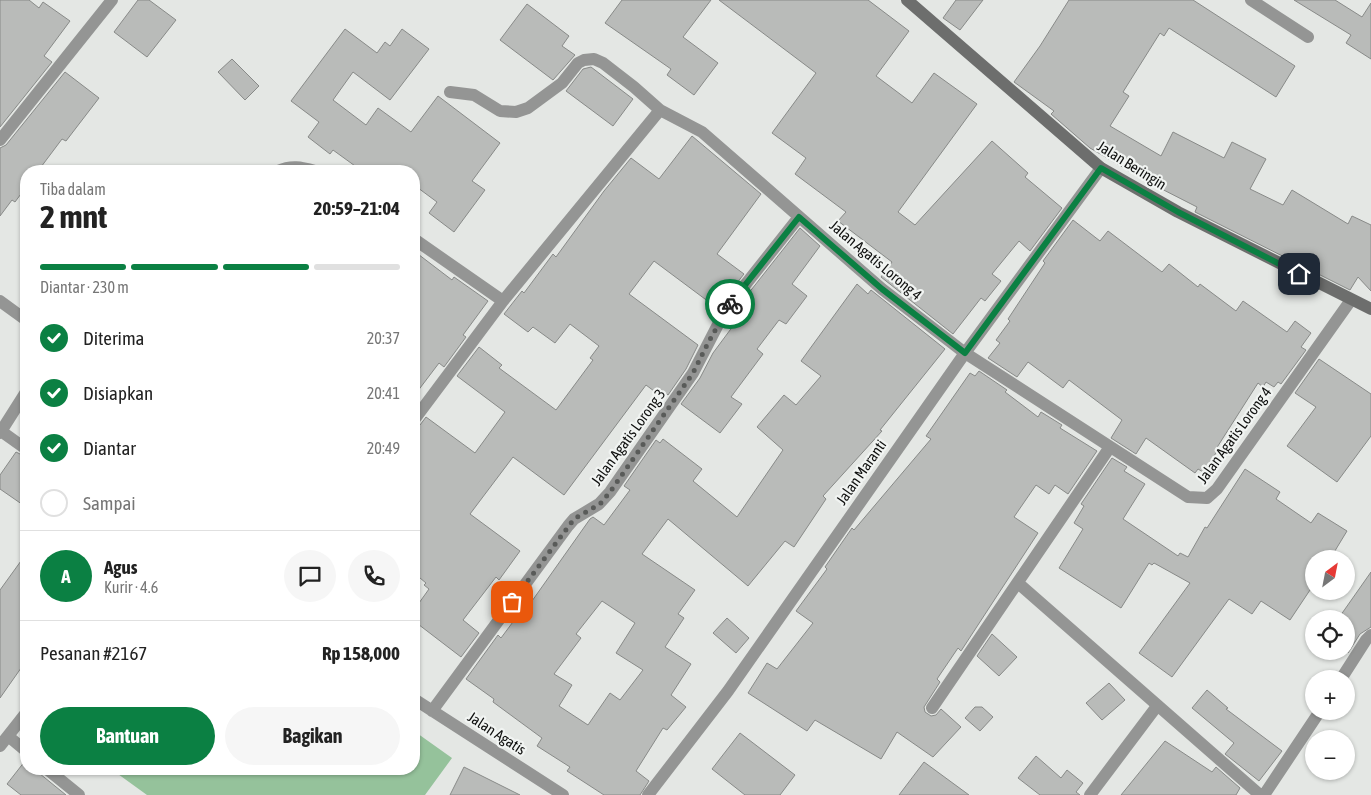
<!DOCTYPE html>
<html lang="id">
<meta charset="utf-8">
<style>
:root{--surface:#fff;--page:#f6f6f6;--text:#222;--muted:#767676;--line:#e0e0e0;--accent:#0b8043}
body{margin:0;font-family:"Asap Condensed",sans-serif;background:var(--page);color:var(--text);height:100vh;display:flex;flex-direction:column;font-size:19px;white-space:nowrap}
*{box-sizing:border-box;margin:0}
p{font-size:16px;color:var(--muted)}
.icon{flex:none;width:28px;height:28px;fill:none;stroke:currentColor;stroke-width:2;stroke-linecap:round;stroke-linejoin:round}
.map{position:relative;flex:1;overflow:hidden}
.drawer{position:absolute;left:20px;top:165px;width:400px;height:610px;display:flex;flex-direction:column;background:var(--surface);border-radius:20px;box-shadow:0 1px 4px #0004}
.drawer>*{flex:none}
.needle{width:32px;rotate:32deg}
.tools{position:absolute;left:1305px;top:550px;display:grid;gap:10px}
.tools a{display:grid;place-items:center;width:50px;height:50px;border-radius:50%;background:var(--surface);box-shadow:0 1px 4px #0004;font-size:25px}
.pin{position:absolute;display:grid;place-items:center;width:42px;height:42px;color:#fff;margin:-21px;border-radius:10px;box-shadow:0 2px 8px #0006}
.courier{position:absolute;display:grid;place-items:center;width:50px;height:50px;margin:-25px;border:4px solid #0b8043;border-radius:50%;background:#fff;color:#222;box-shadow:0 1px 6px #0007}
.summary em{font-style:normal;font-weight:700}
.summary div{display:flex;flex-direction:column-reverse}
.summary{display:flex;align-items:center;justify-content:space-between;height:85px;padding:0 20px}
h1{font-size:32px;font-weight:700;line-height:38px}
.bar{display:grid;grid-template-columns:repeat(4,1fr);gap:8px 5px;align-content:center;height:60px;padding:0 20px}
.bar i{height:6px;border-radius:4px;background:var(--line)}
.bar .on{background:var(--accent)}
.bar p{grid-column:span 4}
.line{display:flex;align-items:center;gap:12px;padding:0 20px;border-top:1px solid var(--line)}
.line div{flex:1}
.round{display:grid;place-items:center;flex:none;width:52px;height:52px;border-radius:26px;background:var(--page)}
ol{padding:0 20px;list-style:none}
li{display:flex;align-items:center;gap:15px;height:55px}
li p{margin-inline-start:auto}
li .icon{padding:5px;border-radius:50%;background:var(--accent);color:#fff;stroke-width:4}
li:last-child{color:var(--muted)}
li i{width:28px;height:28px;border:2px solid var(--line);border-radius:50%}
.primary-button{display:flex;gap:10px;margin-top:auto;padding:10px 20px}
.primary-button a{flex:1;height:58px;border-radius:30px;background:var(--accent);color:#fff;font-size:20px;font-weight:700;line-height:58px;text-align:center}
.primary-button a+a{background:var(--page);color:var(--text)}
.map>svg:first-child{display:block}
.green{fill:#95c29b}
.building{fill:#b9bbb9;stroke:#888a88;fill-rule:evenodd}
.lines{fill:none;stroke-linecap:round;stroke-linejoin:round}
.street{stroke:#949594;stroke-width:12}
.secondary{stroke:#6d6e6d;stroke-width:12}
.done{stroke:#595b59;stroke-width:5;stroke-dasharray:0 9}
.route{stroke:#0b8043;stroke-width:6}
.labels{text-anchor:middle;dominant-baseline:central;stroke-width:4.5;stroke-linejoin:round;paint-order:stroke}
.street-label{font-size:15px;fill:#0e0f0e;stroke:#f1f4f2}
</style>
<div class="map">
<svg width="1371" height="795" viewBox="0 0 1371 795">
<rect width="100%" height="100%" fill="#e4e7e4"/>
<path class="green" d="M414 731 452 758 425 795H147L111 769H414Z"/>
<path class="building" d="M0 0H29L39 8 43 2 70 21 44 56 52 62 0 127Z
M138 0H149L176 20 147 57 114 32Z
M622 0H711L683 37 718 63 694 95 667 75 671 69 605 23Z
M719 0H868L909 31 876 76 912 103 934 73 977 104 898 212 915 225 992 141 1028 173 1025 177 1062 208 1030 251 1019 241 992 274 1001 281 985 301 981 298 953 334 881 277 892 262 838 221 846 212 795 174 806 158 772 133 816 73Z
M956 0H983L960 30 943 18Z
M1069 0H1193L1295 66 1276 97 1169 28 1164 36 1160 33 1123 92 1129 96 1110 126 1161 156 1173 132 1224 158 1232 142 1266 159 1250 189 1283 205 1292 190 1348 224 1352 216 1371 225V291L1358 277 1350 290 1195 212 1197 207 1148 182 1090 148 1051 114 1054 111 1014 82 1040 46Z
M1294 0H1335L1362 17 1371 3V59L1346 43 1351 35Z
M527 4 569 36 562 46 575 55 553 80 500 40Z
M345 29 377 53 385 42 390 46 402 29 429 49 390 100 353 72 333 100 366 125 378 108 411 132 438 96 500 143 472 181 485 190 454 232 429 213 437 202 414 185V171H362L333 150 330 154 308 137 319 122 291 101Z
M232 59 259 86 245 100 218 72Z
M591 67 633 99 613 126 566 91 583 69Z
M65 72 99 98 66 141 62 139 38 171H26V187L15 202 12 200 0 216V148L6 145Z
M692 136 761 194 717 254 744 274 717 308 654 261 629 294 698 345 686 369 668 395 658 387 654 391 646 385 564 495 513 457 470 514 520 551 499 580 496 577 463 620 479 633 461 657 414 621V610L429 589 424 585 426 583 414 573V428L420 425 426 417 475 453 505 412 457 376 479 347 502 365 499 368 556 410 593 360 590 358 599 346 570 324 555 343 533 327 528 332 504 314 522 291 524 293 553 254 556 257 604 191 631 158 659 179Z
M1073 220 1100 241 1108 231 1162 272 1169 264 1198 287 1200 284 1236 311 1243 301 1287 332 1295 321 1311 333 1301 347 1306 350 1281 384 1278 382 1274 387 1266 382 1263 387 1258 383 1216 449 1218 450 1203 472 1198 469 1195 473 1146 438 1136 454 1111 438 1122 420 1069 380 1063 388 1028 362 1017 377 988 358 1000 343 996 340 1010 321 1008 319 1045 263 1043 261Z
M800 228 820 246 792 284 807 296 786 324 779 320 757 349 763 354 731 397 742 404 720 433 681 404 700 378 713 353 736 322 730 318 733 313Z
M414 251 452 280 454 277 488 301 463 335 466 337 444 367 439 363 414 396Z
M857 284 868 294 871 290 945 349 880 430 882 431 823 496 826 499 794 547 785 541 748 586 668 519 642 554 695 590 678 614 684 618 665 647 691 664 671 695 686 707 667 730 663 728 636 771 649 781 640 795H604L567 771 570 767 537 746 542 738 493 702 494 699 466 679 498 635 501 638 530 599 532 601 590 519 593 517 604 525 630 490 624 486 656 440 660 443 663 439 702 469 693 481 737 517 783 450 757 427 784 395 796 405 821 376 801 361ZM602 601 635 623 616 653 643 670 620 700 610 693 588 725 559 706 572 685 554 674 581 638 576 634Z
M1319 359 1371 394V436L1337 482 1287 446 1316 407 1295 393Z
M979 371 1007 390 1005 392 1038 417 1041 412 1062 425 1060 428 1097 451 1068 494 1055 485 1049 494 1036 485 1014 517 1038 533 961 651 958 648 937 679 940 682 924 707 925 712 931 716 936 715 941 709 961 727 933 757 897 732 881 759 815 720 807 731 748 693 767 663 777 669 813 623 796 611 827 569 825 567 852 528 854 530 931 439 926 436 970 373 975 376Z
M16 452 26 457V507L0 489V475Z
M1112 458 1127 467 1124 471 1145 484 1123 519 1178 556 1180 553 1188 557 1205 527 1207 528 1245 469 1280 492 1276 499 1311 523 1318 513 1347 531 1330 559H1314V584L1290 620 1261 601 1252 614 1229 599 1172 677 1139 653 1190 583 1154 563 1152 565 1149 563 1121 608 1059 568 1083 529 1074 523 1084 506 1081 504Z
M26 554V661L0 698V590Z
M1371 572V627L1360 634 1348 653 1346 651V619H1338Z
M727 618 749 638 736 653 713 633Z
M992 634 1017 657 999 676 977 656Z
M1109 683 1125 700 1102 720 1086 703Z
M1207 690 1228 708 1226 709 1282 751 1259 781 1225 754 1234 743 1192 708Z
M975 707H982L993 717 980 731 965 718Z
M740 733 795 775 780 795H745L712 769Z
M1165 741 1212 772 1216 767 1240 788 1236 795H1121Z
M1036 756 1061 778 1067 770 1083 783 1076 792 1080 795H1040L1018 778Z
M25 761 26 769H34L66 795H21L7 784Z
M924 762 969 795H899Z
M464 767 520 795H450Z"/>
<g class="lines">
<path class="street" d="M1251 0 1308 37
M450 92 474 95 500 111 516 112 528 108 562 83 578 63 584 60 594 59 603 63 634 87 660 110
M0 140 112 0
M278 171C291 165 301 167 315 171
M414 239 503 301
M0 301 26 320
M414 420 503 301 660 110 702 132 882 289 965 353 1188 497 1207 498 1217 489 1351 300
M1 431 26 449
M0 433 26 392
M1018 583 1260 795
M1341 679 1366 640 1371 635
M414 699 563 795
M932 708 1110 447
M432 711 568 526 574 519 599 504 610 492 693 373 726 309 799 217
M8 736 26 751
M0 746 26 713
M47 769 79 795
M648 795 728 691 965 353 1101 168
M1090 795 1157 706
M1264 795 1320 711"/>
<path class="secondary" d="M907 0 1101 168 1178 212 1371 309"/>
</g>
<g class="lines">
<path class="done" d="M512 602 574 519 600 504 610 492 693 373 708 343 730 304"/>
<path class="route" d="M730 304 799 217 882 289 965 353 1101 168 1178 212 1299 274"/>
</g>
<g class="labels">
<g class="street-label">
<text transform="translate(1132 165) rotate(32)">Jalan Beringin</text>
<text transform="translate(876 260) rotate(40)">Jalan Agatis Lorong 4</text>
<text transform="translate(1234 435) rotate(-54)">Jalan Agatis Lorong 4</text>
<text transform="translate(628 437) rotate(-54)">Jalan Agatis Lorong 3</text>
<text transform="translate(861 472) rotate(-55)">Jalan Maranti</text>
<text transform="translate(497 733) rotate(33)">Jalan Agatis</text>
</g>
</g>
</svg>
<div class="tools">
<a><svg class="needle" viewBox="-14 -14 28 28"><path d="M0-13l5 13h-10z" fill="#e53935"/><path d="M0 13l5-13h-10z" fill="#767676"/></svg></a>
<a><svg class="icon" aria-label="locate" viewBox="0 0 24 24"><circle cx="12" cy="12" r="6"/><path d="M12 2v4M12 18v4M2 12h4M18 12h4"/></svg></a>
<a>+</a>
<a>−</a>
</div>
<div class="pin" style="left:512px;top:602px;background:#ea580c"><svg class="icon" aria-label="bag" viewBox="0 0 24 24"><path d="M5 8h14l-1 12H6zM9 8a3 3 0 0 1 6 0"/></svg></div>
<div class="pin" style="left:1299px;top:274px;background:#1f2937"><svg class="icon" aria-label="home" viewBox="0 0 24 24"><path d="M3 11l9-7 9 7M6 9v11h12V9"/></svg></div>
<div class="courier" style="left:730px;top:304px"><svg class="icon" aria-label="bike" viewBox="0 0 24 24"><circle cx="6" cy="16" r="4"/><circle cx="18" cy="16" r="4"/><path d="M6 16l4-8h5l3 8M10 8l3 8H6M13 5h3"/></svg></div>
<section class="drawer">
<div class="summary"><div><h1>2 mnt</h1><p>Tiba dalam</p></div><em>20:59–21:04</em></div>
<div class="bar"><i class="on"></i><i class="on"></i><i class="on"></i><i></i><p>Diantar · 230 m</p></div>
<ol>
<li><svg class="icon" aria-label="check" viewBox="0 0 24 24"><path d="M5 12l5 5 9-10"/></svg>Diterima<p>20:37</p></li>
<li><svg class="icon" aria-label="check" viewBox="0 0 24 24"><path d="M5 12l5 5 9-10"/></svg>Disiapkan<p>20:41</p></li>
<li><svg class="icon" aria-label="check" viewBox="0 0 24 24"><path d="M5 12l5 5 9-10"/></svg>Diantar<p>20:49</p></li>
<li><i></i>Sampai</li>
</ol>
<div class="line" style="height:90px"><b class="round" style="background:var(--accent);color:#fff">A</b><div><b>Agus</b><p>Kurir · 4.6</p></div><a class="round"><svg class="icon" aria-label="chat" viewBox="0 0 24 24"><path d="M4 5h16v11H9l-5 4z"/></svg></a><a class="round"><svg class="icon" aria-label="phone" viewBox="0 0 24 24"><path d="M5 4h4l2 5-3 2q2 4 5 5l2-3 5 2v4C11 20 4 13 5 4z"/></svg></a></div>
<div class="line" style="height:65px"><div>Pesanan #2167</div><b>Rp 158,000</b></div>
<div class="primary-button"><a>Bantuan</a><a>Bagikan</a></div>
</section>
</div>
